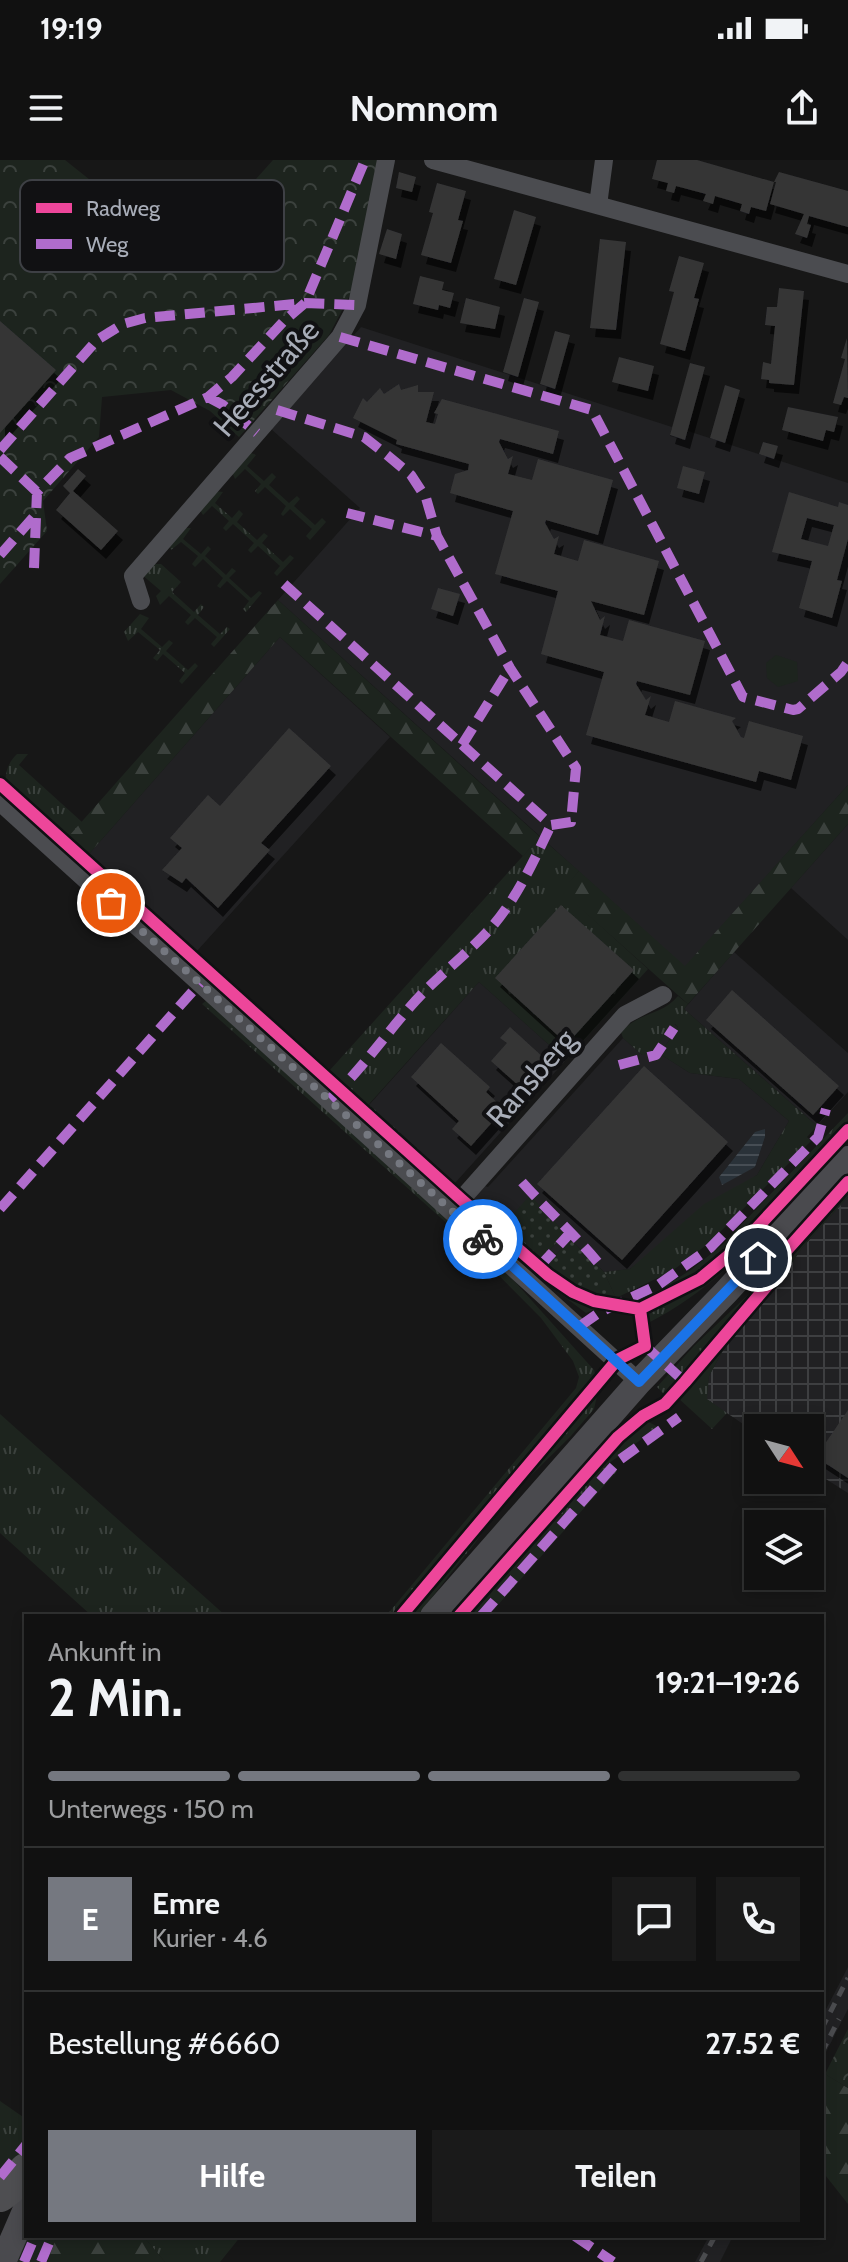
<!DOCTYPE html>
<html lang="de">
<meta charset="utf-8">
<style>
:root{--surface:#111;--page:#1a1a1a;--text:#f1f3f6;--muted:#9c9d9f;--line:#303131;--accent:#757880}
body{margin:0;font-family:Cabin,sans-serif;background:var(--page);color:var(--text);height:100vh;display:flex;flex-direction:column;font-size:30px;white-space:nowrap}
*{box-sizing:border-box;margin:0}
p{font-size:26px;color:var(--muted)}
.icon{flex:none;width:44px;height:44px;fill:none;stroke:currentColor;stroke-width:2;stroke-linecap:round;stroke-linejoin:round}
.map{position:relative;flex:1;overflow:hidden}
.side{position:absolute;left:24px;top:1454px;width:800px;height:624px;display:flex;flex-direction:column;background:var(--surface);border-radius:0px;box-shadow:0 4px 12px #0003,0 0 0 2px var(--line)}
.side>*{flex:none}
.needle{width:52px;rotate:126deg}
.fabs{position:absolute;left:744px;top:1254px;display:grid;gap:16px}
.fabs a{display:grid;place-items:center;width:80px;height:80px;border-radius:0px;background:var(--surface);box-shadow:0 4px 12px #0003,0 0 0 2px var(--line);font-size:40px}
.pin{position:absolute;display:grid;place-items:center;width:68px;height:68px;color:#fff;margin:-34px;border:4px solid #fff;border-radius:50%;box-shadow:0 2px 8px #0007}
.courier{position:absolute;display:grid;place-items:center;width:80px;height:80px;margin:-40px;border:6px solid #1a73e8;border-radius:50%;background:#fff;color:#222;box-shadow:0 2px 10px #0007}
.headline em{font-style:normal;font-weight:700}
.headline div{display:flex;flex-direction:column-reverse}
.headline{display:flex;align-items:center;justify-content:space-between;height:136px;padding:0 24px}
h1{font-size:52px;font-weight:700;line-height:60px}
.bar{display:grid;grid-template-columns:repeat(4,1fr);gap:12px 8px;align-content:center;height:96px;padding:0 24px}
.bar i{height:10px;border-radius:6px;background:var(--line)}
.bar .current{background:var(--accent)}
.bar p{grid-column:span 4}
.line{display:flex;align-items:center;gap:20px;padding:0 24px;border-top:2px solid var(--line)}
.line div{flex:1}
.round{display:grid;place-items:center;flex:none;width:84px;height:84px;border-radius:0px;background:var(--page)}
.action{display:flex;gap:16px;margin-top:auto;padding:16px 24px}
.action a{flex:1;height:92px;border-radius:0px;background:var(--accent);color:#fff;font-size:32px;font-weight:700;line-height:92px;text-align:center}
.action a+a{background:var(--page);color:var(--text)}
.status{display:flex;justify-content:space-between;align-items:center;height:56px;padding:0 40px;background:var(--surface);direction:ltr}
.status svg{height:22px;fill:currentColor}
header{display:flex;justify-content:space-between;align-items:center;height:104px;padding:0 24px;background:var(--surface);font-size:36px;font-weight:700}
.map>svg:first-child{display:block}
.built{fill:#212123;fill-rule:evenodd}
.industrial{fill:url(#industrial-grid)}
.grass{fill:url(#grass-tufts)}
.forest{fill:url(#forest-firs)}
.park{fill:url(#park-crowns)}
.garden{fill:url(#garden-dots)}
.pitch{fill:#1d241e}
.water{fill:url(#water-rules)}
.building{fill:#353536;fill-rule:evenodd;filter:url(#shadow)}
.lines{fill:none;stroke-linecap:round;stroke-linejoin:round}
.street{stroke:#4b4c50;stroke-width:18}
.secondary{stroke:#4a4a4e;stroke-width:26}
.highway{stroke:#4e4e51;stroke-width:34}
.rail{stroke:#4b4c4f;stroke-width:5;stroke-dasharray:10 8;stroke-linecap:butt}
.quiet{stroke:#b06ccc;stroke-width:10;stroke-dasharray:20 10;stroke-linecap:butt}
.cycleway-casing{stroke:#111113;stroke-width:17}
.cycleway{stroke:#ed469a;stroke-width:12}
.done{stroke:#757880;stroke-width:8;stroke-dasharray:0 14.4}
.route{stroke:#1a73e8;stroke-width:10}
.labels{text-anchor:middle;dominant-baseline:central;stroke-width:8;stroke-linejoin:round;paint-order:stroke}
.street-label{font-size:30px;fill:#a8adb8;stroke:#111113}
.key{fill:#111113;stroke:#3e4045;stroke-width:2}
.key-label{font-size:22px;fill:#a8adb8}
</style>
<div class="status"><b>19:19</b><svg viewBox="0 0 49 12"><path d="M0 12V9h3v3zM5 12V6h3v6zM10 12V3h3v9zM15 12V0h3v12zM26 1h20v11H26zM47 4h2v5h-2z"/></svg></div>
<header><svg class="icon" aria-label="menu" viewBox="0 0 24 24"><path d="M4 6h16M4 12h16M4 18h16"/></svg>Nomnom<svg class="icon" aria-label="share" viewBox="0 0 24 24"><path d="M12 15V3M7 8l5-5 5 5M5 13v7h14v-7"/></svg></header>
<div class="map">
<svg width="848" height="2102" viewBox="0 0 848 2102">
<defs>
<pattern id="industrial-grid" width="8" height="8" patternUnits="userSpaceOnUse" patternTransform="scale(2)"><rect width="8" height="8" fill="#212123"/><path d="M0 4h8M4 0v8" fill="none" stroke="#3e3f41"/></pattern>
<pattern id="grass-tufts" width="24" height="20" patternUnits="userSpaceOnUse" patternTransform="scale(2)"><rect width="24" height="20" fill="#1d241e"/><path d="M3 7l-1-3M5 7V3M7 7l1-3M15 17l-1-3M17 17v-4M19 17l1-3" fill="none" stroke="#3b413d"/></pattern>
<pattern id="forest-firs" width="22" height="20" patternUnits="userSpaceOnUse" patternTransform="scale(2)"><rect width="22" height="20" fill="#1d241e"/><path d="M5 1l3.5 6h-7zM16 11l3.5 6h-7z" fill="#3b413d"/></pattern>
<pattern id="park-crowns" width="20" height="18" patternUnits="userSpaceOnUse" patternTransform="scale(2)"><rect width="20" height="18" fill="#1d241e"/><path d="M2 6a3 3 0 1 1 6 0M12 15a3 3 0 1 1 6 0" fill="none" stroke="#3b413d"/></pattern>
<pattern id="garden-dots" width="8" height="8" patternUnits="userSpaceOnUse" patternTransform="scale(2)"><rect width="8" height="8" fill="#1d241e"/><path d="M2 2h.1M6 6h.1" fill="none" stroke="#3b413d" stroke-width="1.8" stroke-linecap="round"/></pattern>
<pattern id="water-rules" width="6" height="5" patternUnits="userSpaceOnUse" patternTransform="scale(2)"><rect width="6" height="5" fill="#2a3239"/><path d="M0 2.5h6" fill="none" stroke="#464d54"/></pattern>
<filter id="shadow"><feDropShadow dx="5" dy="9" stdDeviation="0" flood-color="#0009"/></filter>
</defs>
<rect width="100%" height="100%" fill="#171717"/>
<path class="built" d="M361 167 672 267 670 276 685 280 688 271 848 323V625L685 807 278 440 360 348 271 269Z
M280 477 390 577 197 791 89 694Z
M848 664V780L791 728Z
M734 792 848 893V932L817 966 684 849Z
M479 822 566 900 455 1023 369 945Z
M674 864 678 867 660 894 690 913 739 919 789 961 757 1015 630 1109 604 1112 570 1079 545 1107 539 1102 565 1073 530 1036 509 1060 504 1056 496 1065 469 1040 482 1025 488 1027 623 878 642 895ZM765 977 755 1007 719 1017 735 997Z
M848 1807V1849L822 1900V1857Z
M709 2076H733L720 2102H695Z"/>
<path class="industrial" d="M848 1037V1333L810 1309V1268H758V1274L706 1239 709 1216 727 1183 774 1129 802 1088Z"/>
<path class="grass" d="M251 293 256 295 247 306 264 321 272 313 276 317 269 325 289 343 297 336 300 339 294 346 315 365 322 358 326 362 310 380 306 376 312 369 290 349 283 356 281 354 286 346 265 327 258 334 255 331 261 324 245 309 235 319 232 312Z
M213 331 223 332 215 343 232 358 239 350 243 354 237 362 257 380 264 373 268 376 262 383 283 402 290 395 294 398 277 416 274 413 280 406 258 386 251 393 248 390 254 383 233 364 226 371 223 368 229 361 212 346 203 355 198 347Z
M181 368H191L183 379 201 394 208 386 211 389 205 396 226 415 232 408 236 411 229 418 251 438 259 431 262 433 246 452 243 449 249 441 227 421 220 428 217 426 223 418 203 399 195 407 192 404 198 396 181 382 171 390 168 382Z
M149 404H161L181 422 172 432 194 452 201 444 204 447 198 455 220 474 227 467 230 469 214 487 211 484 217 477 195 458 188 465 185 462 191 455 169 436 160 445 156 436 161 431 141 414Z
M140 454 149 458 141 469 162 487 169 480 173 483 166 491 188 510 195 503 198 506 182 524 179 521 185 513 163 494 157 501 153 498 160 490 138 472 128 481 124 472Z
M17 594H28L19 605 82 662 70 676 98 702 87 712 7 638C5 620 3 608 17 594Z
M540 677 579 711 562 731 648 809 566 900 479 822 369 944 458 1026 449 1037 192 805 191 800 197 791 330 910Z
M118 720 177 773 166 782 110 731Z
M678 836 688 844 684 849 817 966 807 977 811 981 709 1083 672 1111 616 1138 604 1112 630 1109 704 1044 757 1015 789 961 739 919 690 913 660 894 678 867 675 864 651 894 642 895 623 878 621 872C639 852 661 856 678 836Z
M207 840 508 1114 594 1210 599 1227 594 1249 570 1277 504 1342 475 1383 417 1456H386L576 1228 579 1217 573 1201 541 1158 451 1067 202 844Z
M848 953V977C788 1044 730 1122 648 1163L645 1155 649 1147 648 1143 624 1144 657 1131 691 1110 722 1085Z
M848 1013V1037L802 1088 774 1129 727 1183 709 1216 707 1239 727 1253 712 1269 677 1237 671 1241 657 1227 694 1186 752 1131 778 1091Z
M470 1052C516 1079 546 1133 600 1147L586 1153 530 1111 468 1055Z
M0 1254 226 1456H92L0 1373Z
M635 1258 645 1260 658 1267 608 1304 617 1311 488 1456H452L626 1260Z
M0 1941 26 1959V1997L0 2026Z
M28 2076H57L47 2102H16Z
M143 2076H241L220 2102H165Z"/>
<path class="forest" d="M278 440 540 677 523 696 280 477 89 694 69 676Z
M848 625V664L688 844 561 731 579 711 685 806Z
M825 1914 848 1928V2044L822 2011V1920Z
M57 2076H143L165 2102H47Z"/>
<path class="park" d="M0 0H65L169 83 188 95 273 0H379L350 135 329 175 239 277 210 251 171 230 102 237 99 277 43 341 47 371 0 424Z
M848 1869V1928L825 1914Z"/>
<path class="garden" d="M530 1035 565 1073 539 1102 496 1065 505 1056 509 1059Z
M570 1079 604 1112 616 1138 611 1142C587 1142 562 1121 545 1107Z"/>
<path class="pitch" d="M776 495 797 502 798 521 778 527 767 518 766 503Z"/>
<path class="water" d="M765 969V977L755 1007 722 1025 719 1017 755 972Z"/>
<path class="building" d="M657 0H697L774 22 766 51 751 47 749 54 740 51 742 44 715 36 713 44 703 41 706 34 676 26 674 33 666 31 668 23 652 19Z
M399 12 416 17 412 32 396 28Z
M779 12 848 31V67L809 56 807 64 811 65 807 78 795 74 804 54 770 44 776 22H774Z
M437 23 466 31 458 60 463 61 451 103 421 95 433 53 429 52Z
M514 50 536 57 516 125 494 119Z
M387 69 402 74 396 99 379 94Z
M600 79 626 82 616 170 590 168Z
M679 96 704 103 694 138 699 139 685 191 660 184 674 132 669 131Z
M420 116 444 122 442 130 454 133 450 148 439 145 438 150 413 144Z
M779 128 804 131 794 225 769 223V220L761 219 763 202 771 204 775 166 765 165 767 147H777Z
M466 138 500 147 495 169 460 163Z
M524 138 539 142 518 217 503 212Z
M0 161 56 210 0 273Z
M555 171 570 175 555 229 540 224Z
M847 178 848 238 844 237 841 245 833 243 845 199 841 198Z
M619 197 654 206 648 231 612 222Z
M690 203 705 207 685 280 670 275Z
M399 224 401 230 418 225V232H434L426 262 435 264 438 254 434 253 442 239 559 271 553 294 500 279 499 282 508 299 513 296 508 314 532 320 538 299 613 320 598 375 546 360 545 363 554 379 559 376 554 394 578 401 584 380 659 401 644 455 591 441 600 460 605 456 600 475 623 481 629 460 705 481 690 535 637 521 636 524 646 540 651 536 645 555 669 562 675 541 736 558 732 561 741 577 744 578 749 561 803 576 791 620 759 611 756 622 586 575 604 512 541 494 558 431 495 414 513 351 450 333 455 314 468 310 469 304 396 284 397 280 353 258 363 238 367 242 380 228 384 234Z
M725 225 740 230 725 283 710 278Z
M788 247 838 257 834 272 826 270 823 281 782 270Z
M763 282 778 286 774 299 759 294Z
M683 306 705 312 699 334 677 328Z
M78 309 86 316 73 331 118 371 101 390 56 350 70 333 63 326Z
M789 332 838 347 839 342 848 345V379L837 420 842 421 832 458 799 448 812 401 772 392ZM807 358 834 365 828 386 801 379Z
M438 428 460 434 453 456 431 449Z
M289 568 331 606 261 683 270 690 218 748 186 718 182 723 162 710 182 688 170 678 208 635 220 646Z
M561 745 634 810 567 884 495 818Z
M732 830 839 926 813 955 706 860Z
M510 867 544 898 519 926 491 901 507 883 500 878Z
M441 883 490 927 486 932 504 949 471 986 452 969 459 961 411 917Z
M644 906 728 982 622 1100 537 1024Z
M848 1250V1318L816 1297Z"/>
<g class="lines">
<path class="street" d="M433 0 848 114
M598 45 604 0
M141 441 133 416 340 177 357 145 386 0
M0 642 639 1222
M452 1050 625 855 663 835"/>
<path class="secondary" d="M433 1456 639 1222 726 1132 848 999
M3 2102 26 2049"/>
<path class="highway" d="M0 2035 13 2025 26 2010"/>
<path class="rail" d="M822 1868 848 1818
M822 1892 839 1859
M701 2102 715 2076"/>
<path class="quiet" d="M340 177 592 250 743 537 793 550 798 549 841 512 848 502
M208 237 223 245 257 273
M277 250 364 277 387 295 411 315 426 338 437 376
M0 290 97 180 123 164 145 158 253 148 305 143 357 145
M0 297 37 332
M0 395 37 353
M34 408 37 332 70 298 208 237 232 217 284 161 305 143 365 0
M284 424 551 665 571 662 576 608 510 508 437 376 347 353
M462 585 510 508
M619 905 656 895 674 868
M330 939C360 911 383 878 410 847 434 819 464 797 489 770 517 739 533 702 551 665
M522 1022C548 1051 576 1076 601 1106
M0 1049 200 823
M539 1107 572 1071
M580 1166 600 1152 658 1125 710 1088 818 977 826 949
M645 1186 685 1222
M481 1456 618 1301 679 1257
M0 2017 26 1985
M575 2076 613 2102
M24 2102 35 2076
M41 2102 52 2076"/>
<g class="cycleway-casing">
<path id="cycleway" d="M0 624 462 1040 548 1115 573 1132 594 1141 640 1149
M401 1456 617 1200 645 1186 640 1149 700 1119 741 1085 848 970
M459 1456 618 1277 643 1256 665 1244 685 1222 772 1120 786 1091 848 1022"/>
</g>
<use href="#cycleway" class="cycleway"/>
</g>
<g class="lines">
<path class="done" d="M111 743 483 1079"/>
<path class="route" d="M483 1079 639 1222 758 1098"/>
</g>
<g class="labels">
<g class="street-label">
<text transform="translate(266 218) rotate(-49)">Heesstraße</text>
<text transform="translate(531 918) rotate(-49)">Ransberg</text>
</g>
</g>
<rect x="20" y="20" width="264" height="92" rx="12" class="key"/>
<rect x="36" y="43" width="36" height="10" fill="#ed469a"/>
<rect x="36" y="79" width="36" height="10" fill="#b06ccc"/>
<g class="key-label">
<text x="86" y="56">Radweg</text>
<text x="86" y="92">Weg</text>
</g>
</svg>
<div class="fabs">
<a><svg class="needle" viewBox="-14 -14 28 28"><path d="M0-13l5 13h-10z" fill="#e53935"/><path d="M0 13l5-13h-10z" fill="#9c9d9f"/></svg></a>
<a><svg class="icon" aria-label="layers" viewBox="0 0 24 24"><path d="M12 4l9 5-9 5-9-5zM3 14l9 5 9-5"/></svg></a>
</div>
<div class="pin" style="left:111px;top:743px;background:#ea580c"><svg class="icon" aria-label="bag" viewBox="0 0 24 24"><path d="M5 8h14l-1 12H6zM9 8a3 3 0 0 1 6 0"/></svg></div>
<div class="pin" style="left:758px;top:1098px;background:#1f2937"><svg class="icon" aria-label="home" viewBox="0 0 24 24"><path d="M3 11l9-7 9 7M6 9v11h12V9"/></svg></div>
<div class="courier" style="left:483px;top:1079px"><svg class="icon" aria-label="bike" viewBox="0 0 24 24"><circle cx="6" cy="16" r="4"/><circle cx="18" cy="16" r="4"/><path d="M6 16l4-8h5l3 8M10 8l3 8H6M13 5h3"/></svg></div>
<section class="side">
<div class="headline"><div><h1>2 Min.</h1><p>Ankunft in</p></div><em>19:21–19:26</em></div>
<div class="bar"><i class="current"></i><i class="current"></i><i class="current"></i><i></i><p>Unterwegs · 150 m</p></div>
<div class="line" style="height:144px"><b class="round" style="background:var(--accent);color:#fff">E</b><div><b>Emre</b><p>Kurier · 4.6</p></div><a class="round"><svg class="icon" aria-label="chat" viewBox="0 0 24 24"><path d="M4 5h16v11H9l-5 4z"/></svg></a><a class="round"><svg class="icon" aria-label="phone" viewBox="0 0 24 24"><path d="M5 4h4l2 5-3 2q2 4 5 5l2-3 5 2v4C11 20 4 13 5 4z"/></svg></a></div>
<div class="line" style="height:104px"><div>Bestellung #6660</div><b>27.52 €</b></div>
<div class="action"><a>Hilfe</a><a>Teilen</a></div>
</section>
</div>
